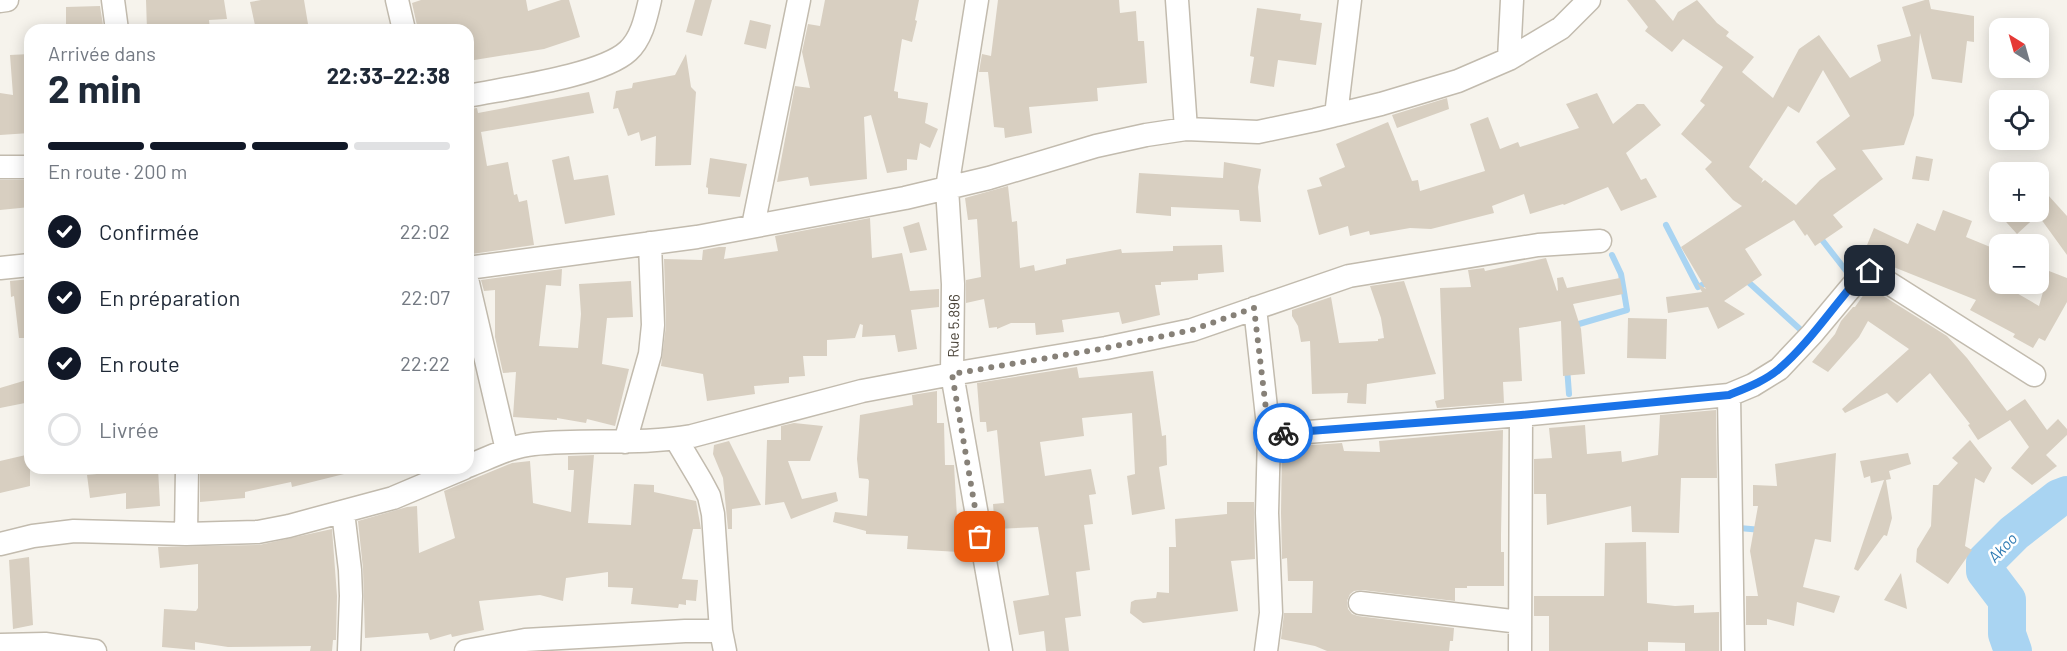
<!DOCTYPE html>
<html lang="fr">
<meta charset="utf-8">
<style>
:root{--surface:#fff;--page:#f6f6f7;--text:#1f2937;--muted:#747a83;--line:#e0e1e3;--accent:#111827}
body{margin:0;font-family:Barlow,sans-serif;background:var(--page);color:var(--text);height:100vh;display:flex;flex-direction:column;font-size:22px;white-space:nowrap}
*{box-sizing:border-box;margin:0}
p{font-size:20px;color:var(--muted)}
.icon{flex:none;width:33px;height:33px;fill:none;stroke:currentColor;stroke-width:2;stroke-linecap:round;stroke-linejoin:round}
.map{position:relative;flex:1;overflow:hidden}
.panel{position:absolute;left:24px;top:24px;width:450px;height:450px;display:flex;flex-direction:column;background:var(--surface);border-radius:18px;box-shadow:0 3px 15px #0003}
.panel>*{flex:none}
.needle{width:39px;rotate:323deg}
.tools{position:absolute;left:1989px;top:18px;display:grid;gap:12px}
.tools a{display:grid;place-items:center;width:60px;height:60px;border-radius:12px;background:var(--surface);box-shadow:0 3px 15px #0003;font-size:30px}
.pin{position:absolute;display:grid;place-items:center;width:51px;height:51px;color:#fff;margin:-26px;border-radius:12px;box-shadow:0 3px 9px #0006}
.courier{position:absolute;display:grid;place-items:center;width:60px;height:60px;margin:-30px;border:4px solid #1a73e8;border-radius:50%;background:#fff;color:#222;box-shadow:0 2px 8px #0007}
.overview em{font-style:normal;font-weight:700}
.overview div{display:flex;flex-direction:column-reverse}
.overview{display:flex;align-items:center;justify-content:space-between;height:102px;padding:0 24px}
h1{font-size:39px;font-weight:700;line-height:45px}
.bar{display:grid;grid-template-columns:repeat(4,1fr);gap:9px 6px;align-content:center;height:72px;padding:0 24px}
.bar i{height:8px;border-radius:4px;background:var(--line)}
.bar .on{background:var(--accent)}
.bar p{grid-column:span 4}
ol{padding:0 24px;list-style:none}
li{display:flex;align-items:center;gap:18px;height:66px}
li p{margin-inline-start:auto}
li .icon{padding:6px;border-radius:50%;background:var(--accent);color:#fff;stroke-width:4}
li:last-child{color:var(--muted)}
li i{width:33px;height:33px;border:3px solid var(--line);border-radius:50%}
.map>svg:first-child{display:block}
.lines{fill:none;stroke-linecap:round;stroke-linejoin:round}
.stream{stroke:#a9d4f2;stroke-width:6}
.river{stroke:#a9d4f2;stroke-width:38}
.building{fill:#d8cfc1;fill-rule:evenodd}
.minor-casing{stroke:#c2bbae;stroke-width:25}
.minor{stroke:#fff;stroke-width:22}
.done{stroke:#878178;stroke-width:6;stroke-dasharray:0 10.8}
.route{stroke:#1a73e8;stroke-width:8}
.labels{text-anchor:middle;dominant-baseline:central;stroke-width:5;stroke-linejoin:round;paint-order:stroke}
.street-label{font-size:15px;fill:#4b4439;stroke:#fff}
.water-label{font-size:16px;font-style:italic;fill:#2e7ab2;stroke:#fff}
</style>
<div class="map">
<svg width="2067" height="651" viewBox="0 0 2067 651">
<rect width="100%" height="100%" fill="#f6f3ec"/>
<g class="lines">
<path class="stream" d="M1666 225 1698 287 1710 281
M1819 236 1847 272
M1745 279 1802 331
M1572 326 1627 310 1621 274 1612 255
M1567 367 1569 394
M1739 528 1762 530"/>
<path class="river" d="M2013 651 2007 634V600L1985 571V562L2014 533 2059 498 2067 495"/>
</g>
<path class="building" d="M146 0H224L227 19 209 20 210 30H147Z
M261 0H304L309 30H256L250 2Z
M421 0H526L528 11 561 0H569L580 37 544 49 468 61V30H418L412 3Z
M695 0H712L702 36 686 32Z
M825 0H919L915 20 917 21 912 42 902 39 894 91 898 92V98L928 103 925 123 938 129 930 148 920 143 917 160 907 159V170L887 173 871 115 864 117 867 179 810 186 808 177 777 182 795 86 810 88 802 52 808 24 820 26Z
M998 0H1119L1120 13 1136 11 1138 41H1144L1147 83 1097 88 1098 101 1029 107 1032 133 1005 138 1004 128 994 127 988 72H979L982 54 991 56Z
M1627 0H1655L1673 21 1678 12 1697 0 1717 23 1729 32 1726 36 1754 57 1742 72 1773 98 1799 49 1819 35 1850 78 1881 61 1877 45 1911 36 1902 7 1925 0H1929L1931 9 1974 16V42L1967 41 1962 83 1932 79 1920 33 1914 115 1904 145 1862 150 1883 179 1833 215 1843 227 1815 246 1807 234 1805 236 1794 220 1745 249 1762 275 1724 301 1745 314 1718 329 1708 307 1668 313 1666 297 1702 292 1697 283 1706 289 1681 247 1742 206 1733 200 1705 169 1712 162 1681 134 1705 105 1700 101 1723 67 1683 39 1672 52 1645 31 1648 27ZM1823 70 1850 116 1816 142 1836 169 1820 180 1796 205 1765 180 1761 183 1763 179 1749 167 1788 106 1799 113Z
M100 6 103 25H66V7Z
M1257 8 1301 14 1300 20 1322 23 1316 65 1278 60 1274 87 1250 83 1254 57 1250 56Z
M750 20 771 25 766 49 744 44Z
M30 54V133L0 135V93L13 95 10 55Z
M686 54 691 87 696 92 691 165 655 166 656 136 641 141 639 132 628 136 618 108 613 109 616 91 632 88 633 83 675 75Z
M589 92 594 113 481 132 487 166 508 162 514 195 517 194 519 202 527 200 534 245 472 254V251H468V109L477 108 478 113Z
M1597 93 1613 124 1637 104H1644L1661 125 1626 153 1641 180 1646 178 1657 197 1621 211 1608 187 1564 205 1563 204 1530 214 1524 194 1492 206 1494 213 1431 229 1410 228 1370 235 1369 231 1350 236 1348 226 1319 235 1307 190 1322 186 1319 178 1345 167 1336 144 1388 122 1412 181 1418 180 1420 191 1485 171 1470 124 1488 117 1500 149 1518 142 1520 147 1579 128 1566 104Z
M1447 98 1449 109 1397 128 1392 115Z
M569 156 574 180 608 175 615 215 565 224 552 160Z
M1916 156 1933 159 1929 181 1912 179Z
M710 158 747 164 740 197 708 194V188L706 187Z
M1224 162 1261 169 1258 187 1261 222 1240 221 1239 210 1171 207V216L1136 213 1139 173 1223 178Z
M0 180H30V207L0 210Z
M2038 184 2067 216V255L2038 215 2017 234 1997 212H2038Z
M1008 186 1012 222 1017 221 1020 268 1034 265 1035 271 1066 264V259L1121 249 1122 253 1173 251V246L1222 245 1224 272 1198 274V280L1161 282V285H1155L1160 315 1122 324 1119 312 1062 320 1064 332 1036 335 1035 323H1011L997 329V327L989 328 984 299 966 303V280L981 277 977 219 968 220 965 198Z
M1943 210 1972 221 1966 237 2000 251V265L1994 280 2039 306 2049 271 2067 278V302L2045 341 2039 338 2033 348 2013 337 2015 334 1970 310 1976 300 1881 262 1883 258 1865 250 1874 228 1908 244 1917 223 1935 231Z
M870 218 872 258 902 253 910 291 939 289V307L911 310 917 349 898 352 895 335 862 337 863 325 860 324 855 338 827 340V356H803L805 376 789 377V383L754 386 755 394 707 401 703 374 661 366 666 325 664 259 702 260 703 250 719 247H726L724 259 778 251 775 236Z
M919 222 927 250 910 253 903 227Z
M1546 258 1557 291 1558 290 1557 278 1563 277 1567 288 1620 278 1623 294 1573 304 1581 329 1585 374 1563 376 1561 321 1519 328 1522 381 1503 382 1504 403 1437 408 1435 401 1444 399 1440 288 1471 287 1468 270 1484 268 1485 271Z
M562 269 561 286 546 285 539 346 578 348 581 314 579 284 631 281 633 317 607 318 602 364 629 369 615 426 587 419 586 423 557 418V420L513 417 516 372 503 373 495 337V290L484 291 481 280Z
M30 279V338H19L14 296 11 297 10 281Z
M1404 281 1436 374 1367 384 1366 404 1347 403 1348 393 1312 394 1310 341 1301 342 1298 326 1292 316V310L1331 297 1339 343 1378 341V339L1384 338 1381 318 1370 286Z
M1869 287 1947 336 1967 358 2007 411 2025 399 2047 430 2058 419 2067 429V435L2046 455 2057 466 2032 485 2011 468 2029 447 2010 420 1978 440 1968 425 1970 424 1930 373 1897 403 1887 393 1845 413 1842 409 1909 349 1868 321 1859 337 1828 372 1812 362 1835 334 1841 321 1853 307H1855Z
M1628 318 1667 319 1666 359 1627 358Z
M1077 367 1079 378 1153 371 1162 436 1166 435 1167 465 1159 467 1165 509 1132 515 1127 476 1135 474 1132 413 1082 418 1084 436 1040 442 1045 476 1091 469 1096 494 1089 495 1093 524 1084 525 1090 570 1076 572 1081 616 1065 618 1069 651H1046L1044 631 1019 635 1013 601 1049 595 1038 527 995 529 993 504 1004 503 997 430 987 432 986 422H980L977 383Z
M30 379V402L0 408V388Z
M937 391V423H944L945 465H954L959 552 907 549 908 536 866 534V531L833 522 835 512 867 516 869 481 868 479 859 478 857 459 860 415 913 405 912 395Z
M1716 410 1717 478H1681L1679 533 1632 532 1631 506 1547 525 1546 494H1534V459L1552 458 1549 428 1585 425 1587 454 1621 451 1622 462 1658 455 1660 415Z
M794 423 823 426 810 461H788L802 499 836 492 838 501 791 519 784 502 765 505 767 440H781V426Z
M1503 430 1501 535V552H1504V586H1467V588H1455V601L1362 590 1354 591 1350 594 1347 601 1348 609 1352 614 1358 616 1454 628 1453 641H1450L1449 651H1327L1315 646 1281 639 1284 613H1312L1313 581H1288L1287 558 1282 559 1281 513 1282 447 1342 443 1344 451 1380 452 1379 441Z
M1970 440 1992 468 1984 483 1975 478 1965 546 1972 550 1948 584 1916 562 1917 549 1931 526 1933 485H1938L1958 463 1952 458Z
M729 441 761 505 732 509V529H728L723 478 713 454 714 445Z
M1836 453 1831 542 1815 539 1803 587 1840 596 1834 613 1797 602 1794 626 1767 619V625H1746V596H1758L1750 551 1758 506H1753V485L1777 486 1775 464Z
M1908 453 1911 464 1889 471 1891 479 1886 480 1892 518 1887 536 1884 535 1858 571 1854 569 1884 480 1871 483 1870 476 1864 478 1860 461Z
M30 454V486L0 493V461Z
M594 455 588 523 631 525 634 484 654 485V492L696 501 701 529H693L682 579 698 580 696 601 686 600V605L679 604 678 608 631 604 633 588 608 587V572L566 578 563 601 540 595 479 601 484 630 452 637 451 634 430 640 428 633 365 638 363 569 358 521 407 507 417 506 419 553 455 538 444 491 512 463 530 461 533 503 571 512 574 470H568V456Z
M106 468H158L160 506 126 509V493L90 498 87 475 107 473Z
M236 468H344V474L292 487 291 482 245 492V498L200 502V472Z
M1227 502H1254L1255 559 1231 561 1238 611 1143 623 1130 613 1131 602 1135 600 1156 598 1157 592 1169 593V547H1176L1175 519 1227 514Z
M332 529 337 596 336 640H333L332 651H310L311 646 228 647 195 642V650L162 647 164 609 196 611 198 608V564L160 568 158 547 259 545Z
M1646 542 1647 603 1675 606 1694 605V613L1719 612V651H1685V643L1648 642V651H1549V616H1534V596H1604L1605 543Z
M29 557 33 625 13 629 9 560Z
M1901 573 1907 609 1884 600Z"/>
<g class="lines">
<g class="minor-casing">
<path id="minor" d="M113 0 117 30
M397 0 404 30
M977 0 947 188 953 284 952 374 1001 651
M1177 0 1186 129
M0 1 7 0
M1509 59 1512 0
M468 96C507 88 601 76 628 51 642 38 646 17 650 0
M1336 115 1350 0
M0 167H30
M753 226 799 0
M0 268 30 265
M468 268 697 237 905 198 989 178 1096 146 1146 135 1186 129 1258 132 1315 120 1381 104 1458 81 1509 59 1561 28 1589 0
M468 283 507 450
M1255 308 1269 435 1521 415 1729 395 1733 651
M1729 395 1753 385 1779 369 1812 334 1863 273 1870 271 2034 375
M676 439 701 481 709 496 713 514 721 631 725 651
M625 442 650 354 653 325 650 243
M468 466C489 458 511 446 534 444 587 439 640 445 692 436L862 391 952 374 1106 348 1192 330 1349 276 1538 245 1600 241
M343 512 350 570 351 596 349 651
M186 534 187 468
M0 544 33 536 74 531 186 534 258 532 289 526 393 498 464 468
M1360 603 1520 622
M0 645 45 644 95 651
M466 651 525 640 685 631H721
M1266 651 1271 613 1267 513 1269 435
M1520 651 1521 415"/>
</g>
<use href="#minor" class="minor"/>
</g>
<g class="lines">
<path class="done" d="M980 537 952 374 1106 348 1192 330 1254 308 1269 435 1283 433"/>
<path class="route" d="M1283 433 1521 415 1729 395C1746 388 1765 381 1779 369 1809 344 1836 302 1863 273L1870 271"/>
</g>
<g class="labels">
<g class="street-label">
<text transform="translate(953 326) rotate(-89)">Rue 5.896</text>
</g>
<g class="water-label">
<text transform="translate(2002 547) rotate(-46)">Akoo</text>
</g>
</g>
</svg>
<div class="tools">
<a><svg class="needle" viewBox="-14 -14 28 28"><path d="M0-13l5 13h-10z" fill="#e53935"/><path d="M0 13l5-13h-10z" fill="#747a83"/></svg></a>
<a><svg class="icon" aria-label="locate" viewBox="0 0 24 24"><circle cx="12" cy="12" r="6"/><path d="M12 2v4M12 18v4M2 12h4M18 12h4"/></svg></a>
<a>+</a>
<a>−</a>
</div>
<div class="pin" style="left:980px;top:537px;background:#ea580c"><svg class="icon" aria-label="bag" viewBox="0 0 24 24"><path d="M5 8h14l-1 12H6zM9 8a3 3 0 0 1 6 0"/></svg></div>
<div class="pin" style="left:1870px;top:271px;background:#1f2937"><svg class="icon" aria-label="home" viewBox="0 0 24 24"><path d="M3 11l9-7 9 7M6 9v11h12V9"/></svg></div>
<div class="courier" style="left:1283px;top:433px"><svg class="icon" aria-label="bike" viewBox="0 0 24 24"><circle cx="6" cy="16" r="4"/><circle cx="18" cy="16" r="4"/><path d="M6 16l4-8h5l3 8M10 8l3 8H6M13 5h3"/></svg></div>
<section class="panel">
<div class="overview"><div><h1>2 min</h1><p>Arrivée dans</p></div><em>22:33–22:38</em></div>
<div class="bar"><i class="on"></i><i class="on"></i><i class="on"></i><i></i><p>En route · 200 m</p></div>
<ol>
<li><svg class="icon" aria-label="check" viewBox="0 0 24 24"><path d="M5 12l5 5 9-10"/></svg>Confirmée<p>22:02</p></li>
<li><svg class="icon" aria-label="check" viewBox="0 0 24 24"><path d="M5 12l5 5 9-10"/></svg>En préparation<p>22:07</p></li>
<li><svg class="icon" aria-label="check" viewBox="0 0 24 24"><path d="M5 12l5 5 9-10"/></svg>En route<p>22:22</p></li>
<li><i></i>Livrée</li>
</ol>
</section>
</div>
